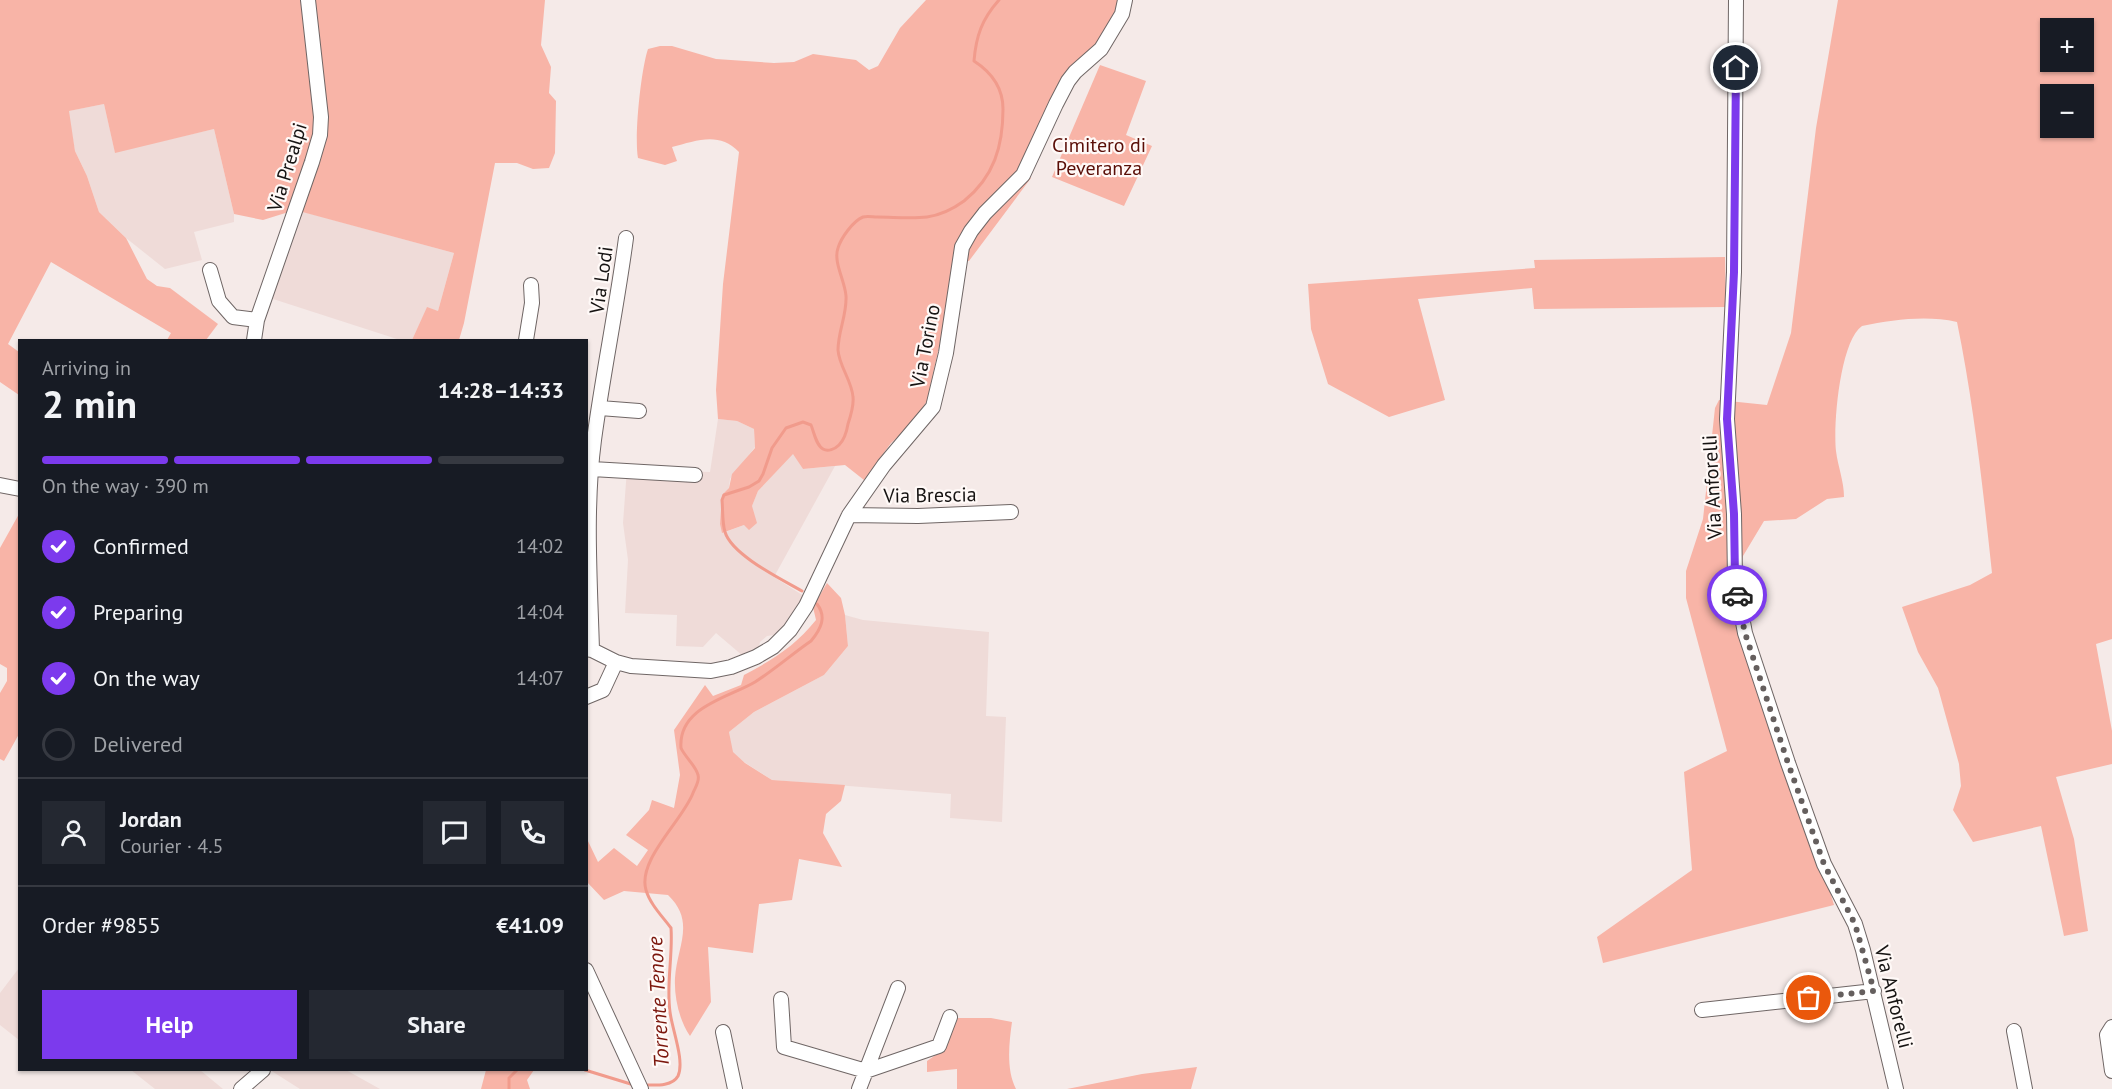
<!DOCTYPE html>
<meta charset="utf-8">
<style>
:root{--surface:#171b24;--page:#242831;--text:#f1f3f6;--muted:#9ea1a6;--line:#363941;--accent:#7c3aed}
body{margin:0;font-family:"PT Sans",sans-serif;background:var(--page);color:var(--text);height:100vh;display:flex;flex-direction:column;font-size:22px;white-space:nowrap}
*{box-sizing:border-box;margin:0}
p{font-size:20px;color:var(--muted)}
.icon{flex:none;width:33px;height:33px;fill:none;stroke:currentColor;stroke-width:2;stroke-linecap:round;stroke-linejoin:round}
.map{position:relative;flex:1;overflow:hidden}
.side{position:absolute;left:18px;top:339px;width:570px;height:732px;display:flex;flex-direction:column;background:var(--surface);border-radius:0px;box-shadow:0 2px 4px #0004}
.side>*{flex:none}
.controls{position:absolute;left:2040px;top:18px;display:grid;gap:12px}
.controls a{display:grid;place-items:center;width:54px;height:54px;border-radius:0px;background:var(--surface);box-shadow:0 2px 4px #0004;font-size:30px}
.pin{position:absolute;display:grid;place-items:center;width:51px;height:51px;color:#fff;margin:-26px;border:3px solid #fff;border-radius:50%;box-shadow:0 2px 6px #0007}
.courier{position:absolute;display:grid;place-items:center;width:60px;height:60px;margin:-30px;border:4px solid #7c3aed;border-radius:50%;background:#fff;color:#222;box-shadow:0 2px 8px #0007}
.head em{font-style:normal;font-weight:700}
.head div{display:flex;flex-direction:column-reverse}
.head{display:flex;align-items:center;justify-content:space-between;height:102px;padding:0 24px}
h1{font-size:39px;font-weight:700;line-height:45px}
.bar{display:grid;grid-template-columns:repeat(4,1fr);gap:9px 6px;align-content:center;height:72px;padding:0 24px}
.bar i{height:8px;border-radius:4px;background:var(--line)}
.bar .current{background:var(--accent)}
.bar p{grid-column:span 4}
.line{display:flex;align-items:center;gap:15px;padding:0 24px;border-top:2px solid var(--line)}
.line div{flex:1}
.round{display:grid;place-items:center;flex:none;width:63px;height:63px;border-radius:0px;background:var(--page)}
ol{padding:0 24px;list-style:none}
li{display:flex;align-items:center;gap:18px;height:66px}
li p{margin-inline-start:auto}
li .icon{padding:6px;border-radius:50%;background:var(--accent);color:#fff;stroke-width:4}
li:last-child{color:var(--muted)}
li i{width:33px;height:33px;border:3px solid var(--line);border-radius:50%}
.action{display:flex;gap:12px;margin-top:auto;padding:12px 24px}
.action a{flex:1;height:69px;border-radius:0px;background:var(--accent);color:#fff;font-size:24px;font-weight:700;line-height:69px;text-align:center}
.action a+a{background:var(--page);color:var(--text)}
.map>svg:first-child{display:block}
.built{fill:#efdbd8}
.green{fill:#f8b4a7;fill-rule:evenodd}
.lines{fill:none;stroke-linecap:round;stroke-linejoin:round}
.stream{stroke:#f19b8c;stroke-width:3}
.minor-casing{stroke:#6f6665;stroke-width:16}
.minor{stroke:#fff;stroke-width:14}
.done{stroke:#655f5e;stroke-width:6;stroke-dasharray:0 10.8}
.route{stroke:#7c3aed;stroke-width:8}
.labels{text-anchor:middle;dominant-baseline:central;stroke-width:4.5;stroke-linejoin:round;paint-order:stroke}
.park-label{font-size:20px;fill:#5a0e07;stroke:#fff9f7}
.street-label{font-size:20px;fill:#171413;stroke:#fff9f7}
.water-label{font-size:21px;font-style:italic;fill:#7b160c;stroke:#fff9f7}
</style>
<div class="map">
<svg width="2112" height="1089" viewBox="0 0 2112 1089">
<rect width="100%" height="100%" fill="#f5eae8"/>
<path class="built" d="M104 104 115 152 214 129 234 214V222L194 232 202 260 165 269 126 238 99 212 87 176 75 151 68 111Z
M300 211 454 253 438 311 427 308 412 340H400L270 298Z
M718 419 737 421 754 429 755 447 730 479 723 533 744 525 758 491 793 453 803 469 835 466 774 577 807 598 794 619 774 635 767 636 760 642 759 646 743 656 716 633 703 647 676 646 677 615 625 613 628 560 623 523 627 469 710 472Z
M845 615 863 620 989 632 986 716 1006 717 1002 822 950 818 951 794 772 780 744 762 732 752 729 732 754 712 824 675 848 646Z
M19 968V1040L0 1025V993Z
M131 1070H200L223 1089H155Z
M270 1070H346L380 1089H300Z"/>
<path class="green" d="M0 0H545L541 45 551 67 549 93 556 101 555 153 549 168 533 169 517 163H495L464 323 459 340H412L427 307 438 311 454 253 295 210 263 220 234 214 214 129 115 153 104 104 69 111 75 151 87 176 99 212 126 238 147 279 157 286 170 288 218 324 206 340H167L171 333 51 262 8 344 19 352V395L0 382Z
M926 0H1121L1113 24 1090 52 1021 170 1031 178 969 261H958L927 401 911 425 891 443 864 480 845 465 803 469 793 454 758 491 752 506 757 523 749 530 744 525 722 533 720 524 722 495 729 488 732 474 755 448 754 429 737 421 718 419 716 390 723 284 739 152C719 131 696 141 672 147L677 161 665 165 638 158C634 137 641 69 648 49L660 46H672L716 59 774 63 794 62 813 54 856 60 869 70 878 66 900 28Z
M1838 0H2112V639L2096 644 2112 731V764L2056 777 2074 839 2088 931 2064 936 2041 826 1973 842 1953 810 1961 786 1959 764 1938 688 1918 652 1902 607 1970 585 1992 573C1983 489 1974 405 1957 322 1925 315 1893 320 1862 326 1840 341 1833 425 1836 451 1838 467 1844 481 1844 497L1827 499 1796 519 1764 521 1743 556 1740 569 1745 607 1765 677 1835 873 1828 885 1834 905 1603 963 1597 937 1692 870 1684 772 1727 751 1686 598V571L1703 519 1715 408 1719 400 1767 405 1791 333 1816 128ZM2050 28H2084V62H2050ZM2050 94H2084V128H2050Z
M1100 65 1146 81 1126 135 1152 146 1124 206 1052 177Z
M1725 257 1726 307 1534 309 1532 288 1418 299 1445 400 1389 417 1328 384 1311 329 1308 284 1535 268 1534 260Z
M19 514V734L4 761 0 759V693L7 681V668L0 664V548Z
M827 583 841 598 845 615 848 646 824 675 754 712 729 732 733 752 745 763 772 780 845 785 841 801 826 814 823 833 842 867 799 859 792 900 759 904 753 953 708 947 711 1002 690 1036C679 1020 674 997 675 978 677 946 696 922 668 895L624 891 604 900 587 882V839L598 862 614 848 637 866 648 850 626 835 649 810 652 800 674 808 680 775 674 730 705 685 713 696 741 685 744 675C774 659 795 646 816 620L813 607Z
M958 1018H991L1012 1022C1009 1043 1006 1070 1016 1089H957V1069L927 1072V1061L943 1050Z
M1197 1067 1191 1089H1067L1142 1074Z
M486 1070H560V1071L534 1070 527 1080 530 1089H481Z"/>
<g class="lines">
<path class="stream" d="M802 591C781 579 732 555 725 532 722 522 723 510 722 500L724 495 749 487 759 481 763 474 772 448 786 428 803 422 811 425C814 432 816 445 823 449 828 452 835 449 839 445 844 440 847 430 848 424 851 415 854 406 853 397 852 381 839 366 838 350 838 331 847 315 846 296 845 281 833 262 838 248 841 238 853 221 863 217 867 216 873 217 877 217 893 217 911 219 927 217 941 215 953 209 964 201 994 177 1003 146 1003 109 1003 87 991 72 974 61 976 36 982 19 999 0
M585 1070 634 1085
M644 1085C654 1085 672 1087 678 1076 685 1061 672 1029 670 1012 666 984 673 956 671 928 662 916 650 904 646 890 637 860 683 820 693 793 695 788 700 781 698 775 696 766 685 757 681 748 678 707 728 698 755 682 774 670 792 654 811 641 821 629 827 617 817 604
M509 1089V1078L517 1070"/>
<g class="minor-casing">
<path id="minor" d="M1736 0 1734 272 1727 419 1734 514 1735 579 1745 633 1788 763 1824 864 1855 924 1863 950 1896 1089
M210 270 219 301 233 317 257 320
M254 340 257 320 312 162 320 135 321 117 308 0
M526 340 532 303 531 285
M600 408 639 411
M592 469 695 475
M0 485 20 489
M849 515 918 516 1011 512
M586 649 592 650 616 662 631 666 711 671 731 667 756 657 773 647 790 630 806 606 849 515 884 465 933 407 946 353 962 247 971 231 985 213 1023 175 1056 104 1068 81 1075 72 1101 49 1122 14 1125 0
M592 650C590 580 585 509 594 440 603 373 617 306 626 238
M586 697 603 690 616 662
M586 970 641 1089
M781 999 784 1047 866 1071 939 1046 950 1017
M1702 1010 1874 991
M2112 1027 2107 1035 2112 1071
M2014 1031 2025 1089
M723 1032 735 1089
M241 1089 263 1070
M859 1089 898 988"/>
</g>
<use href="#minor" class="minor"/>
</g>
<g class="lines">
<path class="done" d="M1737 595 1745 633 1788 763 1824 864 1855 924 1874 991 1809 998"/>
<path class="route" d="M1736 68 1734 272 1727 419 1734 514 1735 579 1737 595"/>
</g>
<g class="labels">
<g class="park-label">
<text x="1099" y="145">Cimitero di<tspan x="1099" dy="23">Peveranza</tspan></text>
</g>
<g class="street-label">
<text transform="translate(287 167) rotate(-73)">Via Prealpi</text>
<text transform="translate(601 280) rotate(-82)">Via Lodi</text>
<text transform="translate(925 346) rotate(-79)">Via Torino</text>
<text transform="translate(1712 487) rotate(-93)">Via Anforelli</text>
<text transform="translate(930 495) rotate(-1)">Via Brescia</text>
<text transform="translate(1894 997) rotate(76)">Via Anforelli</text>
</g>
<g class="water-label">
<text transform="translate(658 1002) rotate(-93)">Torrente Tenore</text>
</g>
</g>
</svg>
<div class="controls">
<a>+</a>
<a>−</a>
</div>
<div class="pin" style="left:1809px;top:998px;background:#ea580c"><svg class="icon" aria-label="bag" viewBox="0 0 24 24"><path d="M5 8h14l-1 12H6zM9 8a3 3 0 0 1 6 0"/></svg></div>
<div class="pin" style="left:1736px;top:68px;background:#1f2937"><svg class="icon" aria-label="home" viewBox="0 0 24 24"><path d="M3 11l9-7 9 7M6 9v11h12V9"/></svg></div>
<div class="courier" style="left:1737px;top:595px"><svg class="icon" aria-label="car" viewBox="0 0 24 24"><path d="M5 17H2v-5l4-1 3-4h7l3 4 3 1v5h-3M9 17h6M6 11h13"/><circle cx="7" cy="17" r="2"/><circle cx="17" cy="17" r="2"/></svg></div>
<section class="side">
<div class="head"><div><h1>2 min</h1><p>Arriving in</p></div><em>14:28–14:33</em></div>
<div class="bar"><i class="current"></i><i class="current"></i><i class="current"></i><i></i><p>On the way · 390 m</p></div>
<ol>
<li><svg class="icon" aria-label="check" viewBox="0 0 24 24"><path d="M5 12l5 5 9-10"/></svg>Confirmed<p>14:02</p></li>
<li><svg class="icon" aria-label="check" viewBox="0 0 24 24"><path d="M5 12l5 5 9-10"/></svg>Preparing<p>14:04</p></li>
<li><svg class="icon" aria-label="check" viewBox="0 0 24 24"><path d="M5 12l5 5 9-10"/></svg>On the way<p>14:07</p></li>
<li><i></i>Delivered</li>
</ol>
<div class="line" style="height:108px"><a class="round"><svg class="icon" aria-label="person" viewBox="0 0 24 24"><circle cx="12" cy="8" r="4"/><path d="M4 21q1-7 8-7t8 7"/></svg></a><div><b>Jordan</b><p>Courier · 4.5</p></div><a class="round"><svg class="icon" aria-label="chat" viewBox="0 0 24 24"><path d="M4 5h16v11H9l-5 4z"/></svg></a><a class="round"><svg class="icon" aria-label="phone" viewBox="0 0 24 24"><path d="M5 4h4l2 5-3 2q2 4 5 5l2-3 5 2v4C11 20 4 13 5 4z"/></svg></a></div>
<div class="line" style="height:78px"><div>Order #9855</div><b>€41.09</b></div>
<div class="action"><a>Help</a><a>Share</a></div>
</section>
</div>
